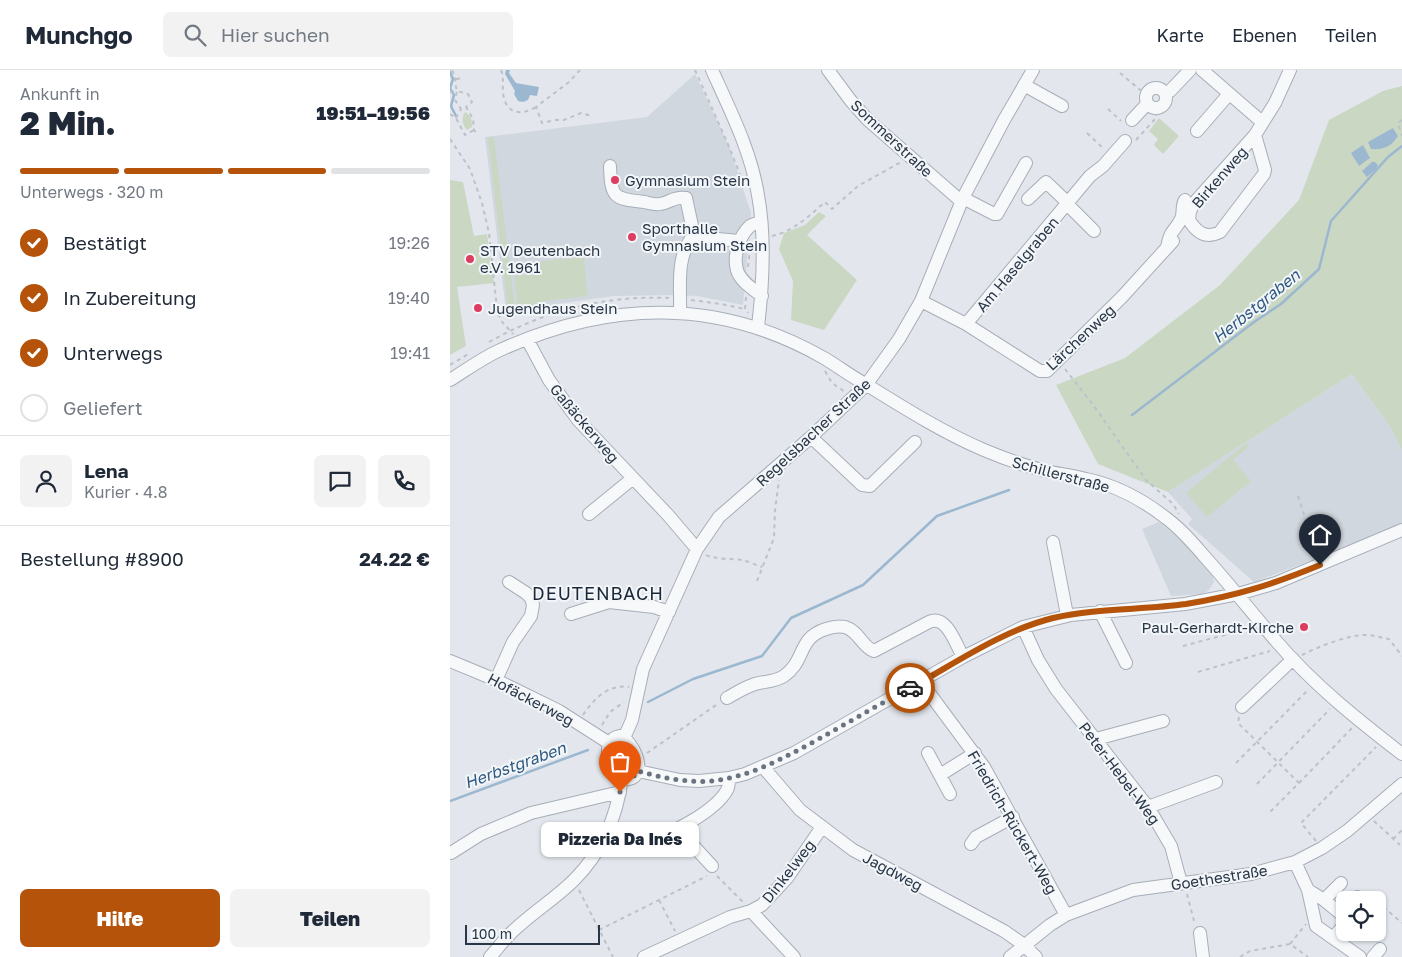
<!DOCTYPE html>
<html lang="de">
<meta charset="utf-8">
<style>
:root{--surface:#fff;--page:#f2f2f3;--text:#1f2937;--muted:#747a83;--line:#e0e1e3;--accent:#b45309}
body{margin:0;font-family:"Golos Text",sans-serif;background:var(--page);color:var(--text);height:100vh;display:flex;flex-direction:column;font-size:19px;white-space:nowrap}
*{box-sizing:border-box;margin:0}
p{font-size:16px;color:var(--muted)}
.icon{flex:none;width:28px;height:28px;fill:none;stroke:currentColor;stroke-width:2;stroke-linecap:round;stroke-linejoin:round}
.map{position:relative;flex:1;overflow:hidden}
.side{display:flex;flex-direction:column;background:var(--surface);width:450px}
.side>*{flex:none}
.buttons{position:absolute;left:886px;top:821px;display:grid;gap:10px}
.buttons a{display:grid;place-items:center;width:50px;height:50px;border-radius:8px;background:var(--surface);box-shadow:0 1px 4px #0004;font-size:25px}
.scale{position:absolute;left:15px;bottom:12px;width:135px;box-sizing:border-box;padding-left:5px;border:2px solid #293647;border-top:0;font-size:14px;line-height:18px;white-space:nowrap;color:#293647;-webkit-text-stroke:4px #f3f6f9;paint-order:stroke}
.pin{position:absolute;display:grid;place-items:center;width:42px;height:42px;color:#fff;margin:-51px -21px;border-radius:50% 50% 50% 0;rotate:-45deg;box-shadow:0 0 5px #0007}
.pin .icon{rotate:45deg}
.courier{position:absolute;display:grid;place-items:center;width:50px;height:50px;margin:-25px;border:4px solid #b45309;border-radius:50%;background:#fff;color:#222;box-shadow:0 1px 6px #0007}
.bubble{position:absolute;height:35px;border-radius:8px;background:var(--surface);box-shadow:0 1px 4px #0004;font-size:16px;font-weight:800;line-height:35px;text-align:center}
.summary em{font-style:normal;font-weight:800}
.summary div{display:flex;flex-direction:column-reverse}
.summary{display:flex;align-items:center;justify-content:space-between;height:85px;padding:0 20px}
h1{font-size:32px;font-weight:800;line-height:38px}
.bar{display:grid;grid-template-columns:repeat(4,1fr);gap:8px 5px;align-content:center;height:60px;padding:0 20px}
.bar i{height:6px;border-radius:4px;background:var(--line)}
.bar .on{background:var(--accent)}
.bar p{grid-column:span 4}
.line{display:flex;align-items:center;gap:12px;padding:0 20px;border-top:1px solid var(--line)}
.line div{flex:1}
.round{display:grid;place-items:center;flex:none;width:52px;height:52px;border-radius:8px;background:var(--page)}
ol{padding:0 20px;list-style:none}
li{display:flex;align-items:center;gap:15px;height:55px}
li p{margin-inline-start:auto}
li .icon{padding:5px;border-radius:50%;background:var(--accent);color:#fff;stroke-width:4}
li:last-child{color:var(--muted)}
li i{width:28px;height:28px;border:2px solid var(--line);border-radius:50%}
.primary-button{display:flex;gap:10px;margin-top:auto;padding:10px 20px}
.primary-button a{flex:1;height:58px;border-radius:8px;background:var(--accent);color:#fff;font-size:20px;font-weight:800;line-height:58px;text-align:center}
.primary-button a+a{background:var(--page);color:var(--text)}
header{display:flex;align-items:center;gap:30px;box-sizing:border-box;height:70px;padding:0 25px;background:var(--surface);border-bottom:1px solid var(--line)}
header strong{font-size:24px}
nav{display:flex;gap:28px;margin-inline-start:auto;font-size:18px}
.search{width:350px;height:45px;background:var(--page);display:flex;align-items:center;gap:12px;box-sizing:border-box;padding:0 18px;border-radius:8px;color:var(--muted);font-size:19px}
main{display:flex;flex:1;min-height:0}
.map>svg:first-child{display:block}
.built{fill:#d1d7df}
.green{fill:#cad7c3}
.water{fill:#9bb8d0}
.lines{fill:none;stroke-linecap:round;stroke-linejoin:round}
.stream{stroke:#9bb8d0;stroke-width:2.5}
.minor-casing{stroke:#a7aeb8;stroke-width:14}
.path{stroke:#bdc2c8;stroke-width:2;stroke-dasharray:4 4;stroke-linecap:butt}
.minor{stroke:#f6f8fa;stroke-width:12}
.done{stroke:#6a7481;stroke-width:5;stroke-dasharray:0 9}
.route{stroke:#b45309;stroke-width:6}
.poi-dot{fill:#dd3d60;stroke:#f3f6f9;stroke-width:2}
.labels{text-anchor:middle;dominant-baseline:central;stroke-width:4;stroke-linejoin:round;paint-order:stroke}
.street-label{font-size:15px;fill:#293647;stroke:#f3f6f9}
.poi-label{font-size:15px;fill:#293647;stroke:#f3f6f9;text-anchor:start}
.water-label{font-size:16px;font-style:italic;fill:#2e5880;stroke:#f3f6f9}
.quarter-label{font-size:18px;letter-spacing:1px;fill:#1b2738;stroke:#f3f6f9}
</style>
<header>
<strong>Munchgo</strong>
<div class="search"><svg class="icon" aria-label="search" viewBox="0 0 24 24"><circle cx="10" cy="10" r="6"/><path d="M15 15l6 6"/></svg>Hier suchen</div>
<nav><a>Karte</a><a>Ebenen</a><a>Teilen</a></nav>
</header>
<main>
<section class="side">
<div class="summary"><div><h1>2 Min.</h1><p>Ankunft in</p></div><em>19:51–19:56</em></div>
<div class="bar"><i class="on"></i><i class="on"></i><i class="on"></i><i></i><p>Unterwegs · 320 m</p></div>
<ol>
<li><svg class="icon" aria-label="check" viewBox="0 0 24 24"><path d="M5 12l5 5 9-10"/></svg>Bestätigt<p>19:26</p></li>
<li><svg class="icon" aria-label="check" viewBox="0 0 24 24"><path d="M5 12l5 5 9-10"/></svg>In Zubereitung<p>19:40</p></li>
<li><svg class="icon" aria-label="check" viewBox="0 0 24 24"><path d="M5 12l5 5 9-10"/></svg>Unterwegs<p>19:41</p></li>
<li><i></i>Geliefert</li>
</ol>
<div class="line" style="height:90px"><a class="round"><svg class="icon" aria-label="person" viewBox="0 0 24 24"><circle cx="12" cy="8" r="4"/><path d="M4 21q1-7 8-7t8 7"/></svg></a><div><b>Lena</b><p>Kurier · 4.8</p></div><a class="round"><svg class="icon" aria-label="chat" viewBox="0 0 24 24"><path d="M4 5h16v11H9l-5 4z"/></svg></a><a class="round"><svg class="icon" aria-label="phone" viewBox="0 0 24 24"><path d="M5 4h4l2 5-3 2q2 4 5 5l2-3 5 2v4C11 20 4 13 5 4z"/></svg></a></div>
<div class="line" style="height:65px"><div>Bestellung #8900</div><b>24.22 €</b></div>
<div class="primary-button"><a>Hilfe</a><a>Teilen</a></div>
</section>
<div class="map">
<svg width="952" height="887" viewBox="0 0 952 887">
<rect width="100%" height="100%" fill="#e3e7ed"/>
<path class="built" d="M245 4 279 76 301 143 293 235 248 226 225 225 164 226 56 241 35 67 197 47Z
M902 304 939 355 952 380V456L804 512 738 454 742 449 718 422Z
M709 452 734 473 762 504 764 512 758 521 751 524 721 526 692 459Z"/>
<path class="green" d="M952 16V380L939 355 902 304 718 422 648 394 606 315 675 288 770 215 849 130 879 50 933 21Z
M15 42C21 46 22 49 22 57L17 60C12 55 11 47 15 42Z
M709 48 729 66 713 84 704 75 708 69 699 61Z
M44 67 65 239H58L38 68Z
M0 110 13 112 24 166 37 164 44 213 7 217 16 276 0 285Z
M369 142 376 146 357 165 407 210 374 260 341 250 343 211 329 179 334 163 355 155Z
M134 187 137 226 87 232V236L68 238 64 206 82 204 81 192Z
M796 373 799 376 783 390 801 411 757 447 736 423Z"/>
<path class="water" d="M56 0H60L59 3 66 13 89 17 87 26 80 25 78 30 73 32 68 31 64 24 65 21 55 4Z
M943 58 948 66C941 77 933 80 921 79L918 72Z
M913 75 920 88 909 96 901 83Z
M922 92H925L928 95 926 99 917 107 912 101Z"/>
<g class="lines">
<path class="stream" d="M0 2 3 9 0 18 4 25 1 36 6 46
M682 345 804 252 831 234 869 199 881 151 938 87 952 76
M198 632 243 609 312 586 341 548 413 515 487 446 559 420
M0 731 138 680"/>
<g class="minor-casing">
<path id="minor" d="M262 0C280 40 301 81 308 125 316 168 313 214 308 257
M378 0 401 31 418 50 512 132
M752 0 812 52
M574 15 612 36
M696 28a10 10 0 1 1 20 0a10 10 0 1 1-20 0Z
M715 23 720 21 740 0
M682 50 697 34
M747 61 779 24
M805 65 815 100 814 104 770 162C756 169 747 163 739 150L740 141 744 133 805 65 825 33 840 0
M160 96C161 127 163 129 194 132 199 133 205 135 210 134 220 133 223 126 236 128L244 165 257 168 289 171
M513 128 544 144H547L576 93
M578 129 596 112 618 133
M617 134 644 161
M311 152C308 153 303 154 300 156 289 166 283 186 287 200 290 211 303 219 312 226
M717 178C720 159 724 163 731 149 734 143 731 136 735 130
M471 231 516 254 590 301H597L672 227 723 171
M230 243C231 216 225 187 244 165
M516 254 640 106 653 96 675 71
M77 269 99 310 128 350 218 445 247 479
M0 310C16 300 31 289 48 281 159 230 267 227 374 288 389 297 402 307 417 315 454 338 494 363 534 380 553 388 572 395 592 400 607 404 622 405 636 409 665 415 693 430 716 448 731 459 743 473 755 487 780 515 803 544 827 572 864 615 908 650 952 684
M361 367 412 415 420 416 465 372
M139 444 182 409
M603 472 617 545
M650 541 676 593
M121 544 159 532 204 537 219 542
M573 557 588 590 606 619 698 737 721 776 731 813
M0 591 46 610 109 641 159 673
M46 610 63 572 81 546 83 535 81 528 76 523 59 512
M471 612 534 697 616 845
M277 628C286 623 295 617 305 614 315 611 325 612 334 606 356 591 347 568 376 559 382 557 389 556 395 557 409 561 412 577 424 581L479 552C497 544 506 575 513 587
M792 637 843 589
M170 666C182 670 197 700 182 708 164 716 145 670 170 666Z
M174 668 182 650 193 599 247 479 269 447 361 367 416 315 449 269 471 231 513 128 554 50 583 0
M646 669 713 651
M478 683 500 724
M313 697 350 740 403 780 554 861 574 875 586 887
M188 701 230 710 249 711 279 708 295 704 344 683 513 587 573 557 621 545 735 534 788 524 826 513 952 460
M490 705 525 683
M698 737 766 712
M228 759 262 796
M196 772C219 765 265 742 277 720 279 717 279 712 279 708
M521 774 526 767 563 747
M1 783 31 764 81 743 170 722
M845 792 858 820 866 856 883 868 895 854
M858 820 874 830 895 847
M874 830 891 813
M905 830 907 827
M301 841 344 887
M750 863 753 887
M883 868 910 887
M40 887C47 879 53 871 60 864 80 844 105 829 124 810 152 782 167 746 172 708
M194 887 280 847 301 841 312 835 337 808 372 757
M560 887 600 855 616 845 683 820 801 804 845 792 872 778 897 761 952 714
M923 887 930 879"/>
</g>
<path class="path" d="M2 0C7 10 4 11 7 21L18 24 22 32 16 37
M51 0C55 10 51 18 54 28 58 45 73 45 86 37
M130 0 119 12 86 37 92 53 105 50H114L131 43 138 45 143 43
M245 0 277 72 294 114
M670 3 695 24
M6 9 14 8
M0 22 7 21 5 30 11 39 16 37 23 49 24 60 28 65
M658 39 671 51
M0 44 6 48 15 65 24 60
M6 48 11 39
M952 50 948 53 952 66
M637 63 654 79
M0 69 20 99 32 133 39 163 47 239C51 254 54 253 63 264
M686 70 706 48 707 38
M322 166C344 161 359 146 375 132L382 139 408 116 451 92
M298 197 300 177
M296 227 295 239 298 243
M241 230 271 234 295 239
M39 272C94 241 155 225 219 228
M0 295 20 283
M615 299 641 332 696 410 723 434 729 444
M375 301 382 313 395 322
M848 426 867 485
M256 485C263 489 284 489 293 490 299 492 306 495 312 497
M307 511 324 468 325 440 329 410
M733 576 801 558
M852 585C870 576 899 564 919 565 926 566 933 568 939 569L952 586
M748 602 820 581
M133 645C144 629 157 614 179 617
M789 647 788 653 849 713 819 743
M152 655 160 642 174 632
M197 683 269 633
M786 693 858 620
M849 713 903 657
M807 714 880 639
M924 751 950 775
M166 766 186 772
M943 769 952 760
M866 771 851 753 926 677
M158 784 160 785 186 775
M267 806 294 833
M129 820 163 887
M737 824 745 855
M209 830 225 861
M928 835 929 833 952 853
M149 860 257 806
M840 874 856 854
M790 887 800 881 840 874 858 887"/>
<use href="#minor" class="minor"/>
</g>
<g class="lines">
<path class="done" d="M170 722 172 708C180 710 183 708 188 701 212 708 238 713 263 711 304 706 341 684 376 665 404 649 432 633 460 618"/>
<path class="route" d="M460 618C506 593 551 561 603 548 646 538 692 540 736 534 786 526 824 514 870 495"/>
</g>
<g class="poi-dot">
<circle cx="165" cy="110" r="5"/>
<circle cx="182" cy="167" r="5"/>
<circle cx="20" cy="189" r="5"/>
<circle cx="28" cy="238" r="5"/>
<circle cx="854" cy="557" r="5"/>
</g>
<g class="labels">
<g class="street-label">
<text transform="translate(442 68) rotate(43)">Sommerstraße</text>
<text transform="translate(769 107) rotate(-49)">Birkenweg</text>
<text transform="translate(567 194) rotate(-50)">Am Haselgraben</text>
<text transform="translate(630 267) rotate(-43)">Lärchenweg</text>
<text transform="translate(135 353) rotate(50)">Gaßäckerweg</text>
<text transform="translate(363 362) rotate(-43)">Regelsbacher Straße</text>
<text transform="translate(611 404) rotate(15)">Schillerstraße</text>
<text transform="translate(81 629) rotate(28)">Hofäckerweg</text>
<text transform="translate(670 703) rotate(53)">Peter-Hebel-Weg</text>
<text transform="translate(563 752) rotate(60)">Friedrich-Rückert-Weg</text>
<text transform="translate(338 801) rotate(-52)">Dinkelweg</text>
<text transform="translate(443 801) rotate(28)">Jagdweg</text>
<text transform="translate(769 807) rotate(-9)">Goethestraße</text>
</g>
<g class="poi-label">
<text x="175" y="110">Gymnasium Stein</text>
<text x="192" y="158">Sporthalle<tspan x="192" dy="17">Gymnasium Stein</tspan></text>
<text x="30" y="180">STV Deutenbach<tspan x="30" dy="17">e.V. 1961</tspan></text>
<text x="38" y="238">Jugendhaus Stein</text>
<text x="844" y="557" text-anchor="end">Paul-Gerhardt-Kirche</text>
</g>
<g class="water-label">
<text transform="translate(806 236) rotate(-39)">Herbstgraben</text>
<text transform="translate(65 695) rotate(-20)">Herbstgraben</text>
</g>
<g class="quarter-label">
<text x="148" y="523">DEUTENBACH</text>
</g>
</g>
</svg>
<div class="buttons">
<a><svg class="icon" aria-label="locate" viewBox="0 0 24 24"><circle cx="12" cy="12" r="6"/><path d="M12 2v4M12 18v4M2 12h4M18 12h4"/></svg></a>
</div>
<div class="scale">100 m</div>
<div class="pin" style="left:170px;top:722px;background:#ea580c"><svg class="icon" aria-label="bag" viewBox="0 0 24 24"><path d="M5 8h14l-1 12H6zM9 8a3 3 0 0 1 6 0"/></svg></div>
<div class="pin" style="left:870px;top:495px;background:#1f2937"><svg class="icon" aria-label="home" viewBox="0 0 24 24"><path d="M3 11l9-7 9 7M6 9v11h12V9"/></svg></div>
<div class="courier" style="left:460px;top:618px"><svg class="icon" aria-label="car" viewBox="0 0 24 24"><path d="M5 17H2v-5l4-1 3-4h7l3 4 3 1v5h-3M9 17h6M6 11h13"/><circle cx="7" cy="17" r="2"/><circle cx="17" cy="17" r="2"/></svg></div>
<div class="bubble" style="left:91px;top:752px;width:158px">Pizzeria Da Inés</div>
</div>
</main>
